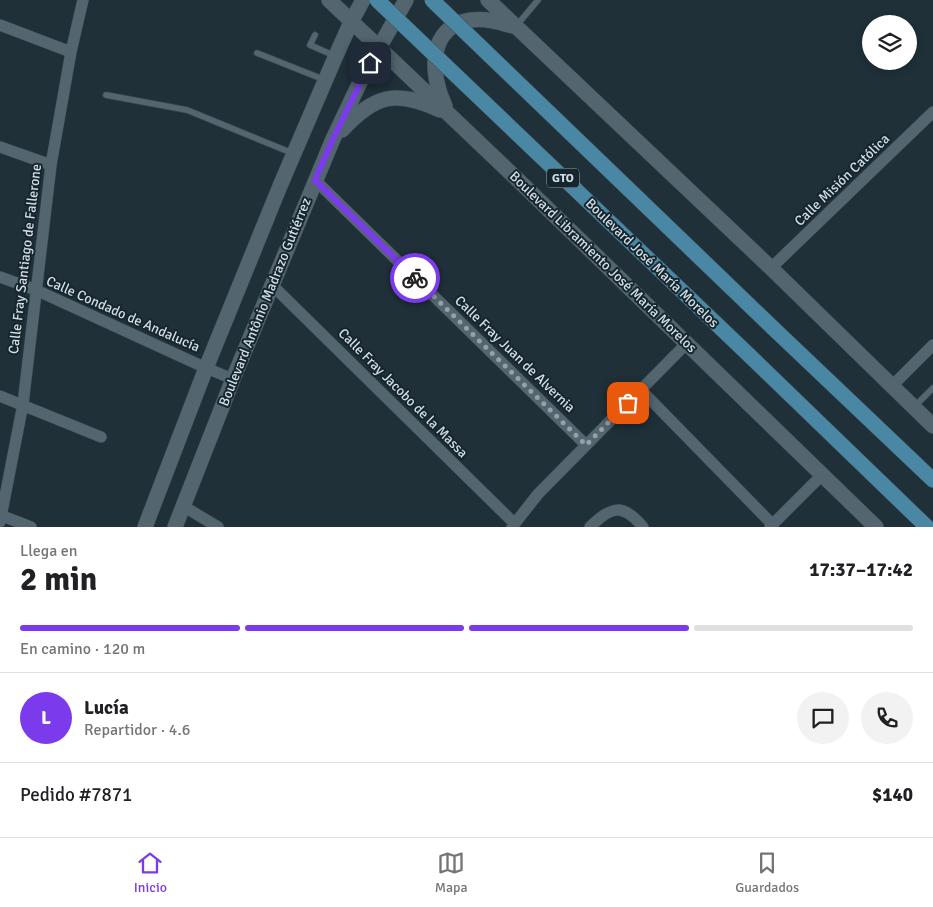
<!DOCTYPE html>
<html lang="es">
<meta charset="utf-8">
<style>
:root{--surface:#fff;--page:#f2f2f2;--text:#202124;--muted:#757577;--line:#e0e0e0;--accent:#7c3aed}
body{margin:0;font-family:Signika,sans-serif;background:var(--page);color:var(--text);height:100vh;display:flex;flex-direction:column;font-size:19px;white-space:nowrap}
*{box-sizing:border-box;margin:0}
p{font-size:16px;color:var(--muted)}
.icon{flex:none;width:28px;height:28px;fill:none;stroke:currentColor;stroke-width:2;stroke-linecap:round;stroke-linejoin:round}
.map{position:relative;height:527px;overflow:hidden}
.side{display:flex;flex-direction:column;background:var(--surface);flex:1}
.side>*{flex:none}
.controls{position:absolute;left:862px;top:15px;display:grid;gap:10px}
.controls a{display:grid;place-items:center;width:55px;height:55px;border-radius:50%;background:var(--surface);box-shadow:0 2px 8px #0003;font-size:25px}
.pin{position:absolute;display:grid;place-items:center;width:42px;height:42px;color:#fff;margin:-21px;border-radius:10px;box-shadow:0 2px 8px #0006}
.courier{position:absolute;display:grid;place-items:center;width:50px;height:50px;margin:-25px;border:4px solid #7c3aed;border-radius:50%;background:#fff;color:#222;box-shadow:0 1px 6px #0007}
.head em{font-style:normal;font-weight:700}
.head div{display:flex;flex-direction:column-reverse}
.head{display:flex;align-items:center;justify-content:space-between;height:85px;padding:0 20px}
h1{font-size:32px;font-weight:700;line-height:38px}
.bar{display:grid;grid-template-columns:repeat(4,1fr);gap:8px 5px;align-content:center;height:60px;padding:0 20px}
.bar i{height:6px;border-radius:4px;background:var(--line)}
.bar .active{background:var(--accent)}
.bar p{grid-column:span 4}
.line{display:flex;align-items:center;gap:12px;padding:0 20px;border-top:1px solid var(--line)}
.line div{flex:1}
.round{display:grid;place-items:center;flex:none;width:52px;height:52px;border-radius:26px;background:var(--page)}
.tab-bar{display:flex;justify-content:space-around;align-items:center;height:70px;border-top:1px solid var(--line);background:var(--surface);font-size:14px;color:var(--muted)}
.tab-bar a{display:grid;justify-items:center;gap:2px}
.tab-bar .active{color:var(--accent)}
.map>svg:first-child{display:block}
.lines{fill:none;stroke-linecap:round;stroke-linejoin:round}
.service-casing{stroke:#3d4b52;stroke-width:7}
.minor-casing{stroke:#3d4b52;stroke-width:12}
.tertiary-casing{stroke:#3d4b52;stroke-width:16}
.primary-casing{stroke:#3d4b52;stroke-width:16}
.service{stroke:#53656f;stroke-width:5.5}
.minor{stroke:#53656f;stroke-width:11}
.tertiary{stroke:#53656f;stroke-width:15}
.primary{stroke:#4a87a4;stroke-width:15}
.primary-bridge-casing{stroke:#3d4b52;stroke-width:16;stroke-linecap:butt}
.primary-bridge{stroke:#4a87a4;stroke-width:15}
.done{stroke:#95a1a8;stroke-width:5;stroke-dasharray:0 9}
.route{stroke:#7c3aed;stroke-width:6}
.labels{text-anchor:middle;dominant-baseline:central;stroke-width:4;stroke-linejoin:round;paint-order:stroke}
.shield{fill:#15262e;stroke:#9ba7ad;stroke-width:1}
.shield-label{font-size:12px;font-weight:bold;fill:#d4dee4}
.street-label{font-size:14px;fill:#d4dee4;stroke:#15262e}
</style>
<div class="map">
<svg width="933" height="527" viewBox="0 0 933 527">
<rect width="100%" height="100%" fill="#1f3038"/>
<g class="lines">
<g class="service-casing">
<path id="service" d="M517 25 538 0
M315 35 310 45 335 56
M257 53 325 80
M106 95 187 110 292 153
M915 406 933 388"/>
</g>
<g class="minor-casing">
<path id="minor" d="M0 25 71 52
M0 147 51 165
M315 180 586 445
M771 268 933 112
M0 277 36 290 206 368 233 379
M272 285 514 523
M892 386 933 345
M641 390 773 525
M0 396 101 437
M183 506 218 527
M0 515 31 527
M0 522 23 404 51 165 71 52 83 0
M512 527 538 494 687 343
M590 527C611 506 623 503 643 527
M770 527 822 475"/>
</g>
<g class="tertiary-casing">
<path id="tertiary" d="M329 0 518 180 876 527
M488 0 771 268 933 426
M445 106C430 75 427 26 471 20 485 18 499 22 513 26
M342 130C375 95 395 89 440 110
M145 527 206 368 280 186 334 60 351 22 363 0
M175 527 233 379 333 139 361 80 406 0"/>
</g>
<g class="primary-casing">
<path id="primary" d="M773 328 933 480
M750 356 927 527"/>
</g>
<use href="#service" class="service"/>
<use href="#minor" class="minor"/>
<use href="#tertiary" class="tertiary"/>
<use href="#primary" class="primary"/>
<g class="primary-bridge-casing">
<path id="primary-bridge" d="M377 0 750 356
M432 0 773 328"/>
</g>
<use href="#primary-bridge" class="primary-bridge"/>
</g>
<g class="lines">
<path class="done" d="M415 278 586 445 628 403"/>
<path class="route" d="M370 63 333 139 315 180 415 278"/>
</g>
<g class="labels">
<rect class="shield" x="547" y="168.5" width="32" height="19" rx="4"/>
<g class="shield-label">
<text x="563" y="178">GTO</text>
</g>
<g class="street-label">
<text transform="translate(842 180) rotate(-44)">Calle Misión Católica</text>
<text transform="translate(25 259) rotate(-83)">Calle Fray Santiago de Fallerone</text>
<text transform="translate(603 262) rotate(44)">Boulevard Libramiento José María Morelos</text>
<text transform="translate(652 263) rotate(44)">Boulevard José María Morelos</text>
<text transform="translate(265 302) rotate(-68)">Boulevard Antônio Madrazo Gutiérrez</text>
<text transform="translate(123 314) rotate(24)">Calle Condado de Andalucía</text>
<text transform="translate(515 354) rotate(44)">Calle Fray Juan de Alvernia</text>
<text transform="translate(403 393) rotate(45)">Calle Fray Jacobo de la Massa</text>
</g>
</g>
</svg>
<div class="controls">
<a><svg class="icon" aria-label="layers" viewBox="0 0 24 24"><path d="M12 4l9 5-9 5-9-5zM3 14l9 5 9-5"/></svg></a>
</div>
<div class="pin" style="left:628px;top:403px;background:#ea580c"><svg class="icon" aria-label="bag" viewBox="0 0 24 24"><path d="M5 8h14l-1 12H6zM9 8a3 3 0 0 1 6 0"/></svg></div>
<div class="pin" style="left:370px;top:63px;background:#1f2937"><svg class="icon" aria-label="home" viewBox="0 0 24 24"><path d="M3 11l9-7 9 7M6 9v11h12V9"/></svg></div>
<div class="courier" style="left:415px;top:278px"><svg class="icon" aria-label="bike" viewBox="0 0 24 24"><circle cx="6" cy="16" r="4"/><circle cx="18" cy="16" r="4"/><path d="M6 16l4-8h5l3 8M10 8l3 8H6M13 5h3"/></svg></div>
</div>
<section class="side">
<div class="head"><div><h1>2 min</h1><p>Llega en</p></div><em>17:37–17:42</em></div>
<div class="bar"><i class="active"></i><i class="active"></i><i class="active"></i><i></i><p>En camino · 120 m</p></div>
<div class="line" style="height:90px"><b class="round" style="background:var(--accent);color:#fff">L</b><div><b>Lucía</b><p>Repartidor · 4.6</p></div><a class="round"><svg class="icon" aria-label="chat" viewBox="0 0 24 24"><path d="M4 5h16v11H9l-5 4z"/></svg></a><a class="round"><svg class="icon" aria-label="phone" viewBox="0 0 24 24"><path d="M5 4h4l2 5-3 2q2 4 5 5l2-3 5 2v4C11 20 4 13 5 4z"/></svg></a></div>
<div class="line" style="height:65px"><div>Pedido #7871</div><b>$140</b></div>
</section>
<nav class="tab-bar">
<a class="active"><svg class="icon" aria-label="home" viewBox="0 0 24 24"><path d="M3 11l9-7 9 7M6 9v11h12V9"/></svg>Inicio</a>
<a><svg class="icon" aria-label="map" viewBox="0 0 24 24"><path d="M3 6l6-2 6 2 6-2v14l-6 2-6-2-6 2zM9 4v14M15 6v14"/></svg>Mapa</a>
<a><svg class="icon" aria-label="saved" viewBox="0 0 24 24"><path d="M7 4h10v16l-5-4-5 4z"/></svg>Guardados</a>
</nav>
